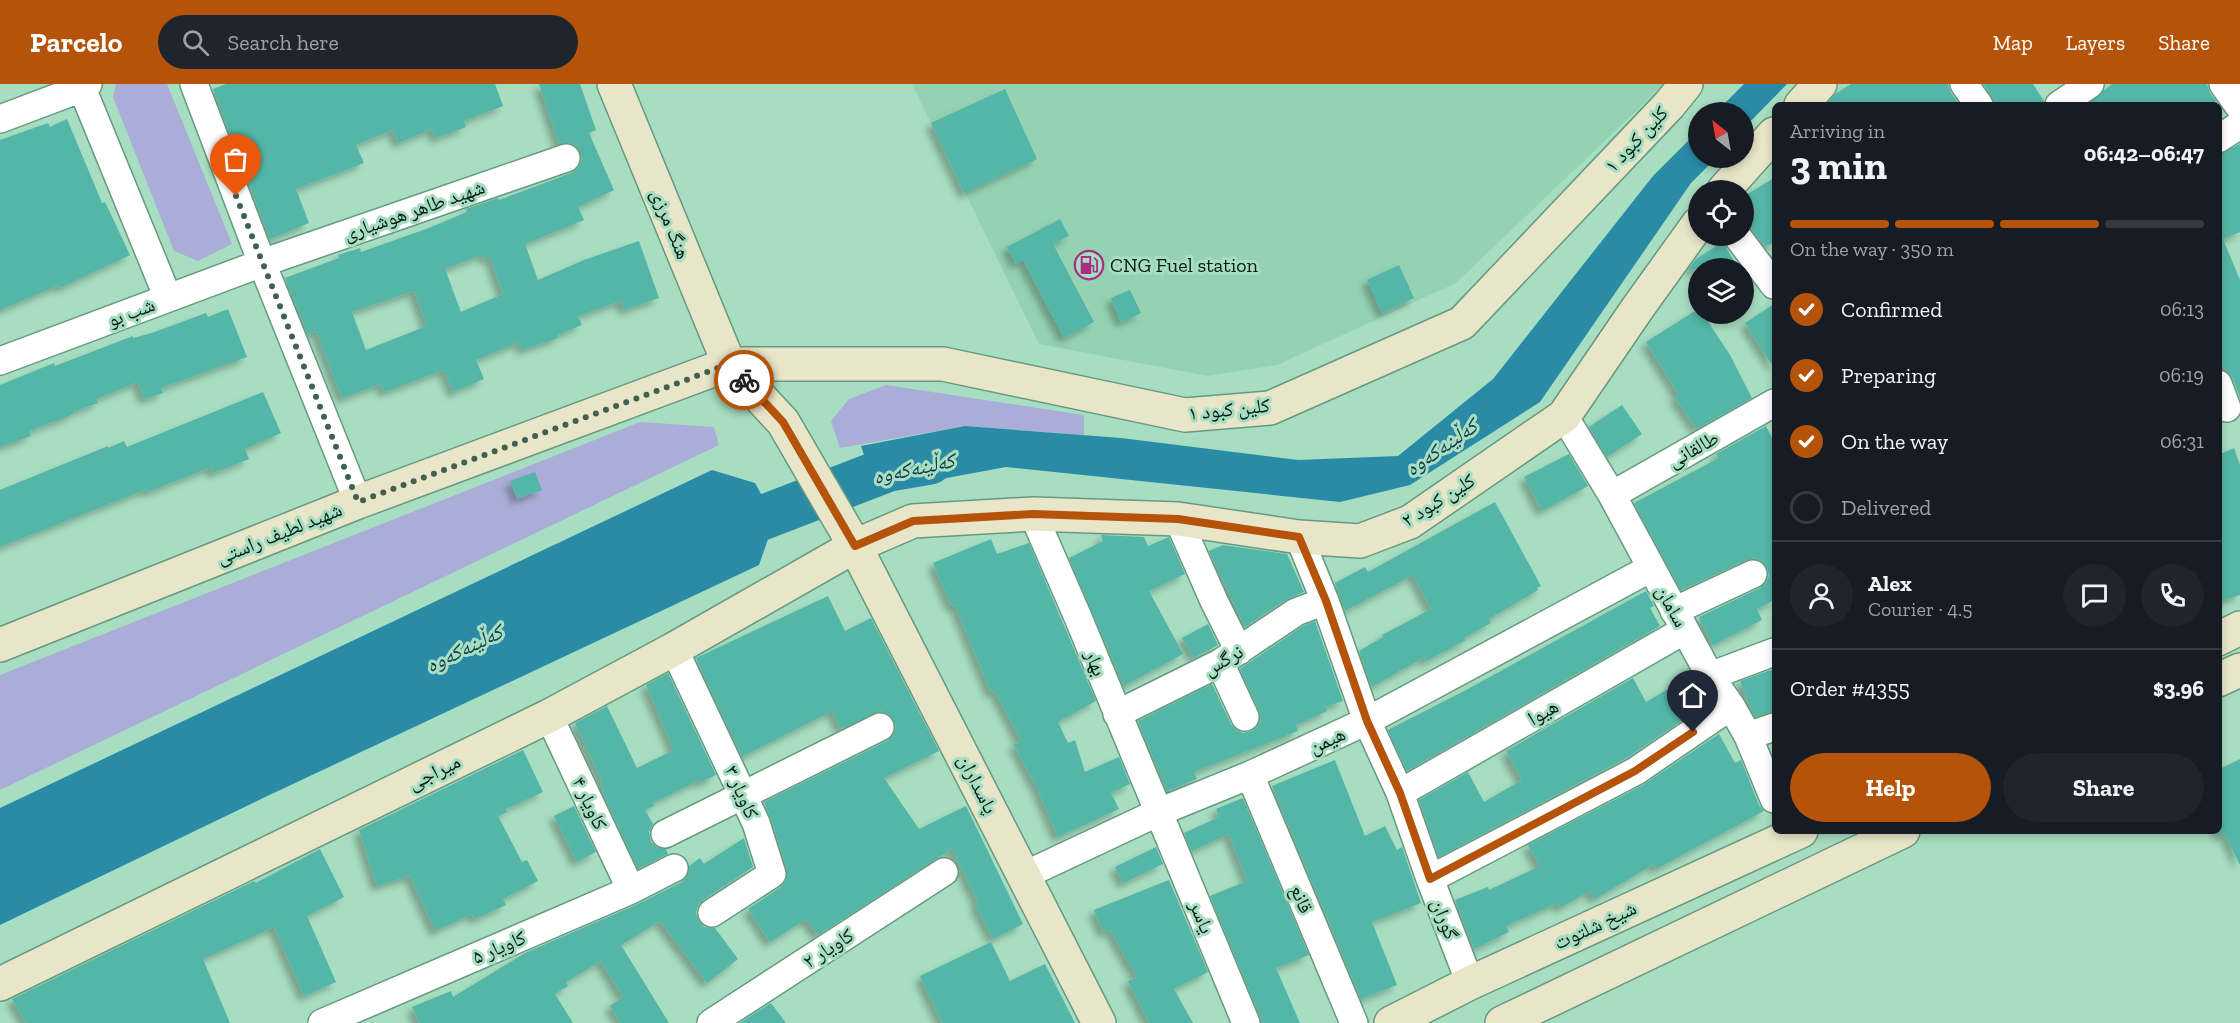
<!DOCTYPE html>
<meta charset="utf-8">
<style>
:root{--surface:#171b24;--page:#20242c;--text:#f1f3f6;--muted:#9ea1a6;--line:#363941;--accent:#b45309}
body{margin:0;font-family:"Zilla Slab","Noto Naskh Arabic",serif;background:var(--page);color:var(--text);height:100vh;display:flex;flex-direction:column;font-size:22px;white-space:nowrap}
*{box-sizing:border-box;margin:0}
p{font-size:20px;color:var(--muted)}
.icon{flex:none;width:33px;height:33px;fill:none;stroke:currentColor;stroke-width:2;stroke-linecap:round;stroke-linejoin:round}
.map{position:relative;flex:1;overflow:hidden}
.sheet{position:absolute;left:1772px;top:18px;width:450px;height:732px;display:flex;flex-direction:column;background:var(--surface);border-radius:9px;box-shadow:0 3px 9px #0003}
.sheet>*{flex:none}
.needle{width:39px;rotate:329deg}
.tools{position:absolute;left:1688px;top:18px;display:grid;gap:12px}
.tools a{display:grid;place-items:center;width:66px;height:66px;border-radius:50%;background:var(--surface);box-shadow:0 3px 9px #0003;font-size:30px}
.pin{position:absolute;display:grid;place-items:center;width:51px;height:51px;color:#fff;margin:-62px -26px;border-radius:50% 50% 50% 0;rotate:-45deg;box-shadow:0 0 6px #0007}
.pin .icon{rotate:45deg}
.courier{position:absolute;display:grid;place-items:center;width:60px;height:60px;margin:-30px;border:4px solid #b45309;border-radius:50%;background:#fff;color:#222;box-shadow:0 2px 8px #0007}
.overview em{font-style:normal;font-weight:700}
.overview div{display:flex;flex-direction:column-reverse}
.overview{display:flex;align-items:center;justify-content:space-between;height:102px;padding:0 18px}
h1{font-size:39px;font-weight:700;line-height:45px}
.bar{display:grid;grid-template-columns:repeat(4,1fr);gap:9px 6px;align-content:center;height:72px;padding:0 18px}
.bar i{height:8px;border-radius:4px;background:var(--line)}
.bar .current{background:var(--accent)}
.bar p{grid-column:span 4}
.line{display:flex;align-items:center;gap:15px;padding:0 18px;border-top:2px solid var(--line)}
.line div{flex:1}
.round{display:grid;place-items:center;flex:none;width:63px;height:63px;border-radius:32px;background:var(--page)}
ol{padding:0 18px;list-style:none}
li{display:flex;align-items:center;gap:18px;height:66px}
li p{margin-inline-start:auto}
li .icon{padding:6px;border-radius:50%;background:var(--accent);color:#fff;stroke-width:4}
li:last-child{color:var(--muted)}
li i{width:33px;height:33px;border:3px solid var(--line);border-radius:50%}
.cta{display:flex;gap:12px;margin-top:auto;padding:12px 18px}
.cta a{flex:1;height:69px;border-radius:36px;background:var(--accent);color:#fff;font-size:24px;font-weight:700;line-height:69px;text-align:center}
.cta a+a{background:var(--page);color:var(--text)}
header{display:flex;align-items:center;gap:36px;box-sizing:border-box;height:84px;padding:0 30px;background:var(--accent);color:#fff}
header strong{font-size:28px}
nav{display:flex;gap:33px;margin-inline-start:auto;font-size:21px}
.search{width:420px;height:54px;background:var(--page);display:flex;align-items:center;gap:15px;box-sizing:border-box;padding:0 21px;border-radius:33px;color:var(--muted);font-size:22px}
.map>svg:first-child{display:block}
.built{fill:#94d2b3}
.green{fill:#aaadd7}
.water{fill:#2a8ba7}
.lines{fill:none;stroke-linecap:round;stroke-linejoin:round}
.river{stroke:#2a8ba7;stroke-width:45}
.building{fill:#52b6a7;fill-rule:evenodd;filter:url(#shadow)}
.street-casing{stroke:#669a80;stroke-width:30}
.secondary-casing{stroke:#669a80;stroke-width:36}
.street{stroke:#fff;stroke-width:27}
.secondary{stroke:#e8e5c8;stroke-width:33}
.done{stroke:#406050;stroke-width:6;stroke-dasharray:0 10.8}
.route{stroke:#b45309;stroke-width:8}
.labels{text-anchor:middle;dominant-baseline:central;stroke-width:6;stroke-linejoin:round;paint-order:stroke}
.street-label{font-size:20px;fill:#081d13;stroke:#a7ddc1}
.poi-label{font-size:20px;fill:#081d13;stroke:#a7ddc1;text-anchor:start}
.water-label{font-size:21px;font-style:italic;fill:#103a47;stroke:#a7ddc1}
</style>
<header>
<strong>Parcelo</strong>
<div class="search"><svg class="icon" aria-label="search" viewBox="0 0 24 24"><circle cx="10" cy="10" r="6"/><path d="M15 15l6 6"/></svg>Search here</div>
<nav><a>Map</a><a>Layers</a><a>Share</a></nav>
</header>
<div class="map">
<svg width="2240" height="939" viewBox="0 0 2240 939">
<defs>
<filter id="shadow"><feDropShadow dx="-5.5" dy="5.5" stdDeviation="3" flood-color="#0004"/></filter>
</defs>
<rect width="100%" height="100%" fill="#a7ddc1"/>
<path class="built" d="M912 0H1664L1456 199 1277 281 1208 292 1039 260Z"/>
<path class="green" d="M116 0H167L232 160 198 177 174 167 113 13Z
M886 301 1084 331V351L965 342 840 364 831 337 849 315Z
M640 338 714 343 719 361 0 706V591Z"/>
<path class="water" d="M1744 0H1787L1743 45V28H1716Z
M1698 47V74H1716L1691 99 1540 318 1410 401 1340 418 1006 383 876 407 861 362 965 342 1121 354 1298 376 1398 372 1493 295 1653 92Z
M712 386 755 399 775 435 759 481 261 715 0 841V724Z"/>
<g class="lines">
<path class="river" d="M715 452 889 385 930 378"/>
</g>
<path class="building" d="M226 0H495L503 22 464 37 466 43 436 54 432 45 398 59 393 46 356 61 364 79 296 105 309 139 270 155 213 5Z
M539 0H580L596 46 589 49 614 106 578 123 584 136 525 160 538 196 584 176 639 157 659 214 624 226 621 217 578 232 582 241 557 251 558 254 522 266 520 258 476 276 484 295 453 308 444 286 384 308 381 300 342 314 319 254 316 247 308 250 285 194 339 174 338 171 360 164 361 168 429 144 467 128 466 125 498 114 499 116 571 89 577 85 582 76 581 68 576 62 570 59 559 60ZM483 170 484 175 490 173 503 210 461 228 445 185ZM414 207 427 242 366 266 352 228Z
M1851 0H1948L1951 9 1960 21H1826L1835 10Z
M1983 0H2033L2044 17 2043 21H1995L1992 12Z
M2112 0H2207L2210 9 2219 21H2087Z
M1005 5 1037 75 964 109 931 39Z
M67 35 102 119 105 118 130 171 60 204 59 201 0 226V56L48 39 50 43Z
M2240 60V148L2223 155 2240 196V314L2233 294 2226 287 2218 270V71Z
M1774 94V159L1765 162 1750 143 1743 138V132L1758 129 1746 111Z
M1060 135 1069 152 1053 160 1094 238 1064 254 1023 176 1016 180 1007 163Z
M1723 158 1738 184H1698L1691 187 1689 184 1696 175Z
M1399 181 1414 214 1382 229 1367 196Z
M1130 206 1141 229 1121 238 1111 214Z
M1774 220V284L1745 239Z
M228 225 247 273 161 304 163 309 144 315 138 298 96 315 98 319 73 328 74 330 29 347 31 352 0 363V301L54 279 55 282 133 252V254L152 249 206 229 208 233Z
M1698 225V230H1703L1730 271 1752 314 1697 345 1675 314 1679 311 1646 258Z
M263 308 281 349 245 365 249 375 213 389 211 383 148 408 147 405 0 463V406L108 362V364L124 357 127 363Z
M1622 321 1642 350 1607 373 1589 343Z
M1766 342 1774 358V516L1757 525 1762 536 1713 561 1699 533 1760 504 1766 498 1769 492 1767 483 1761 477 1755 474 1747 476 1681 506 1634 419 1719 374 1716 370Z
M2234 364 2240 381V511L2218 518V371Z
M1569 370 1588 402 1542 427 1524 393Z
M535 388 542 406 517 415 510 397Z
M1495 418 1541 502 1537 504 1538 506 1489 535 1491 539 1464 554 1466 556 1426 577 1424 573 1372 603 1359 567 1383 553 1382 551 1431 525 1413 491 1345 527 1335 499 1365 483 1368 488Z
M1101 451 1144 453 1148 462 1169 453 1185 490 1149 507 1183 570 1124 602 1069 474 1103 457Z
M991 455 997 470 1029 459 1096 617 1058 638 1068 659 1075 656 1085 688 1119 673 1130 700 1111 709 1119 725 1058 753 1038 706 1014 661 1021 657 995 607 991 609 955 521 951 522 933 479Z
M1223 461 1287 470 1304 508 1287 515 1245 543 1209 467Z
M1646 507 1654 522 1650 524 1660 542 1407 687 1388 646 1468 605Z
M828 512 845 547 871 534 939 667 884 694 919 745 966 722 1023 840 993 855 975 820 978 818 952 765 818 851 806 835 770 858 748 825 781 803 787 795V785L771 734 764 718 887 657 893 651 896 643 894 637 888 630 880 627 841 645 832 627 742 673 696 574Z
M1315 537 1343 617 1325 623 1327 627 1296 641 1298 647 1194 688 1197 695 1167 707 1138 637 1212 600 1231 640 1236 645 1243 649 1252 647 1258 642 1261 635 1259 627 1240 585 1303 542Z
M1208 540 1218 561 1194 574 1182 554Z
M1774 585V628L1755 633 1740 597Z
M668 589 716 691 700 699 699 696 653 719 654 722 645 726 653 740 649 748 651 758 657 763 666 765 668 770 638 785 602 707 604 706 600 698 602 697 575 639 607 622 637 684 672 667 671 665 673 664 646 601Z
M1692 591 1708 616 1702 620 1703 622 1628 673 1439 773 1419 716 1468 688 1484 718 1522 696 1506 667 1633 594 1646 618Z
M1719 650 1735 679 1741 676 1759 721 1764 727 1656 785 1654 780 1595 815 1590 807 1560 824 1557 819 1506 842 1509 848 1474 865 1455 816 1488 803 1489 806 1540 782 1528 761 1643 701Z
M523 666 543 708 506 725 507 728 498 732 522 778 527 776 538 797 503 815 506 821 475 835 472 830 435 847 410 792 377 802 359 746Z
M2240 675V781L2224 749 2218 752V686Z
M1335 676 1365 752 1385 742 1397 766 1402 763 1421 819 1372 838 1397 901 1361 915 1272 702Z
M1243 714 1309 871 1276 884 1300 939H1263L1210 812 1247 797 1229 750 1192 767 1184 749 1219 733 1216 725Z
M574 722 596 768 577 778 554 732Z
M744 754 753 783 703 816 698 821 696 829 699 837 704 843 715 844 738 875 707 899 660 837 621 861 669 939H621L610 922 623 913 601 877 566 898 568 902 555 910 573 939H419L412 923 451 907 453 913 525 869 638 820 682 798 687 792 689 782 700 774 704 780Z
M1156 763 1163 780 1123 799 1115 783Z
M320 765 344 813 307 832 336 898 304 912 274 843 203 875 230 939H26L12 915 254 797 256 799Z
M1169 796 1208 888 1174 905 1193 939H1149L1128 897 1137 893 1110 846 1103 848 1094 826Z
M991 858 1010 897 1045 880 1075 939H942L920 892Z
M771 919 786 939H740Z"/>
<g class="lines">
<g class="street-casing">
<path id="street" d="M88 0 82 4 168 214
M194 0 262 179 358 418
M1964 0 1979 21
M2223 0 2240 24
M2059 21 2090 0
M0 35 82 4
M2218 55 2240 41
M1737 152 1774 201
M0 277 262 179 566 74
M2218 300 2227 324
M1564 332 1612 411 1710 592 1731 622 1748 652 1774 715
M1612 411 1774 319
M1033 430 1077 531 1246 939
M1178 435 1214 517 1239 567
M1299 453 1325 517 1367 637 1400 709 1430 795 1470 899
M1674 527 1753 490
M674 565 756 739 772 790 712 829
M1220 579 1245 633
M1710 592 1774 568
M1117 630 1220 579 1296 528 1325 517
M549 632 631 806
M1748 652 1774 643
M1250 691 1354 939
M1400 709 1685 546
M665 750 880 643
M1025 791 1159 728 1250 691 1367 637 1651 484
M1430 795 1636 687 1731 622
M322 939 631 806 674 784
M711 939 944 788"/>
</g>
<g class="secondary-casing">
<path id="secondary" d="M614 0 729 280 783 338 855 462 1099 939
M1801 21 1820 0
M1724 106 1774 50
M2218 555 2240 544
M0 561 358 418 729 280H943L1185 331 1270 324 1462 239 1669 21 1686 0
M2218 596 2240 586
M0 900 549 632 674 565 855 462 913 437 1033 430 1178 435 1299 453 1360 457 1410 438 1564 332 1637 225 1698 140
M1391 939 1470 899 1801 747
M1502 939 1903 747"/>
</g>
<use href="#street" class="street"/>
<use href="#secondary" class="secondary"/>
</g>
<g class="lines">
<path class="done" d="M236 112 358 418 729 280 744 296"/>
<path class="route" d="M744 296 783 338 855 462 913 437 1033 430 1178 435 1299 453 1326 517 1367 637 1400 709 1430 795 1635 687 1693 648"/>
</g>
<defs>
<g id="fuel-ring" transform="scale(1.5)"><circle r="9.5" fill="#a7ddc1" stroke="#a72e84" stroke-width="1.5"/><path d="M-5.5-6h7V0h2V4h1.3V-2.5L3-4.5l.8-.8L6-3V5H2.5V1h-1V6h-7ZM-4.2-4.7v3.2H.2V-4.7Z" fill="#a72e84"/></g>
</defs>
<g fill-rule="evenodd">
<use href="#fuel-ring" x="1089" y="181"/>
</g>
<g class="labels">
<g class="street-label">
<text transform="translate(1636 55) rotate(-47)">کلین کبود ۱</text>
<text transform="translate(414 126) rotate(-19)">شهید طاهر هوشیاری</text>
<text transform="translate(671 140) rotate(68)">هنگ مرزی</text>
<text transform="translate(131 228) rotate(-21)">شب بو</text>
<text transform="translate(1229 325) rotate(-6)">کلین کبود ۱</text>
<text transform="translate(1693 365) rotate(-29)">طالقانی</text>
<text transform="translate(1438 416) rotate(-32)">کلین کبود ۲</text>
<text transform="translate(279 449) rotate(-22)">شهید لطیف راستی</text>
<text transform="translate(1672 522) rotate(61)">سامان</text>
<text transform="translate(1223 576) rotate(-30)">نرگس</text>
<text transform="translate(1096 579) rotate(68)">بهار</text>
<text transform="translate(1543 628) rotate(-30)">هیوا</text>
<text transform="translate(1327 656) rotate(-25)">هیمن</text>
<text transform="translate(434 688) rotate(-26)">میراجی</text>
<text transform="translate(978 700) rotate(63)">پاسداران</text>
<text transform="translate(742 708) rotate(66)">کاویار ۳</text>
<text transform="translate(590 719) rotate(65)">کاویار ۴</text>
<text transform="translate(1302 815) rotate(67)">قانع</text>
<text transform="translate(1202 833) rotate(68)">یاسر</text>
<text transform="translate(1445 835) rotate(69)">گوران</text>
<text transform="translate(1595 841) rotate(-25)">شیخ شلتوت</text>
<text transform="translate(499 863) rotate(-23)">کاویار ۵</text>
<text transform="translate(828 864) rotate(-33)">کاویار ۲</text>
</g>
<g class="poi-label">
<text x="1110" y="181">CNG Fuel station</text>
</g>
<g class="water-label">
<text transform="translate(1441 363) rotate(-35)">کەڵینەکەوە</text>
<text transform="translate(914 384) rotate(-12)">کەڵینەکەوە</text>
<text transform="translate(464 564) rotate(-26)">کەڵینەکەوە</text>
</g>
</g>
</svg>
<div class="tools">
<a><svg class="needle" viewBox="-14 -14 28 28"><path d="M0-13l5 13h-10z" fill="#e53935"/><path d="M0 13l5-13h-10z" fill="#9ea1a6"/></svg></a>
<a><svg class="icon" aria-label="locate" viewBox="0 0 24 24"><circle cx="12" cy="12" r="6"/><path d="M12 2v4M12 18v4M2 12h4M18 12h4"/></svg></a>
<a><svg class="icon" aria-label="layers" viewBox="0 0 24 24"><path d="M12 4l9 5-9 5-9-5zM3 14l9 5 9-5"/></svg></a>
</div>
<div class="pin" style="left:236px;top:112px;background:#ea580c"><svg class="icon" aria-label="bag" viewBox="0 0 24 24"><path d="M5 8h14l-1 12H6zM9 8a3 3 0 0 1 6 0"/></svg></div>
<div class="pin" style="left:1693px;top:648px;background:#1f2937"><svg class="icon" aria-label="home" viewBox="0 0 24 24"><path d="M3 11l9-7 9 7M6 9v11h12V9"/></svg></div>
<div class="courier" style="left:744px;top:296px"><svg class="icon" aria-label="bike" viewBox="0 0 24 24"><circle cx="6" cy="16" r="4"/><circle cx="18" cy="16" r="4"/><path d="M6 16l4-8h5l3 8M10 8l3 8H6M13 5h3"/></svg></div>
<section class="sheet">
<div class="overview"><div><h1>3 min</h1><p>Arriving in</p></div><em>06:42–06:47</em></div>
<div class="bar"><i class="current"></i><i class="current"></i><i class="current"></i><i></i><p>On the way · 350 m</p></div>
<ol>
<li><svg class="icon" aria-label="check" viewBox="0 0 24 24"><path d="M5 12l5 5 9-10"/></svg>Confirmed<p>06:13</p></li>
<li><svg class="icon" aria-label="check" viewBox="0 0 24 24"><path d="M5 12l5 5 9-10"/></svg>Preparing<p>06:19</p></li>
<li><svg class="icon" aria-label="check" viewBox="0 0 24 24"><path d="M5 12l5 5 9-10"/></svg>On the way<p>06:31</p></li>
<li><i></i>Delivered</li>
</ol>
<div class="line" style="height:108px"><a class="round"><svg class="icon" aria-label="person" viewBox="0 0 24 24"><circle cx="12" cy="8" r="4"/><path d="M4 21q1-7 8-7t8 7"/></svg></a><div><b>Alex</b><p>Courier · 4.5</p></div><a class="round"><svg class="icon" aria-label="chat" viewBox="0 0 24 24"><path d="M4 5h16v11H9l-5 4z"/></svg></a><a class="round"><svg class="icon" aria-label="phone" viewBox="0 0 24 24"><path d="M5 4h4l2 5-3 2q2 4 5 5l2-3 5 2v4C11 20 4 13 5 4z"/></svg></a></div>
<div class="line" style="height:78px"><div>Order #4355</div><b>$3.96</b></div>
<div class="cta"><a>Help</a><a>Share</a></div>
</section>
</div>
